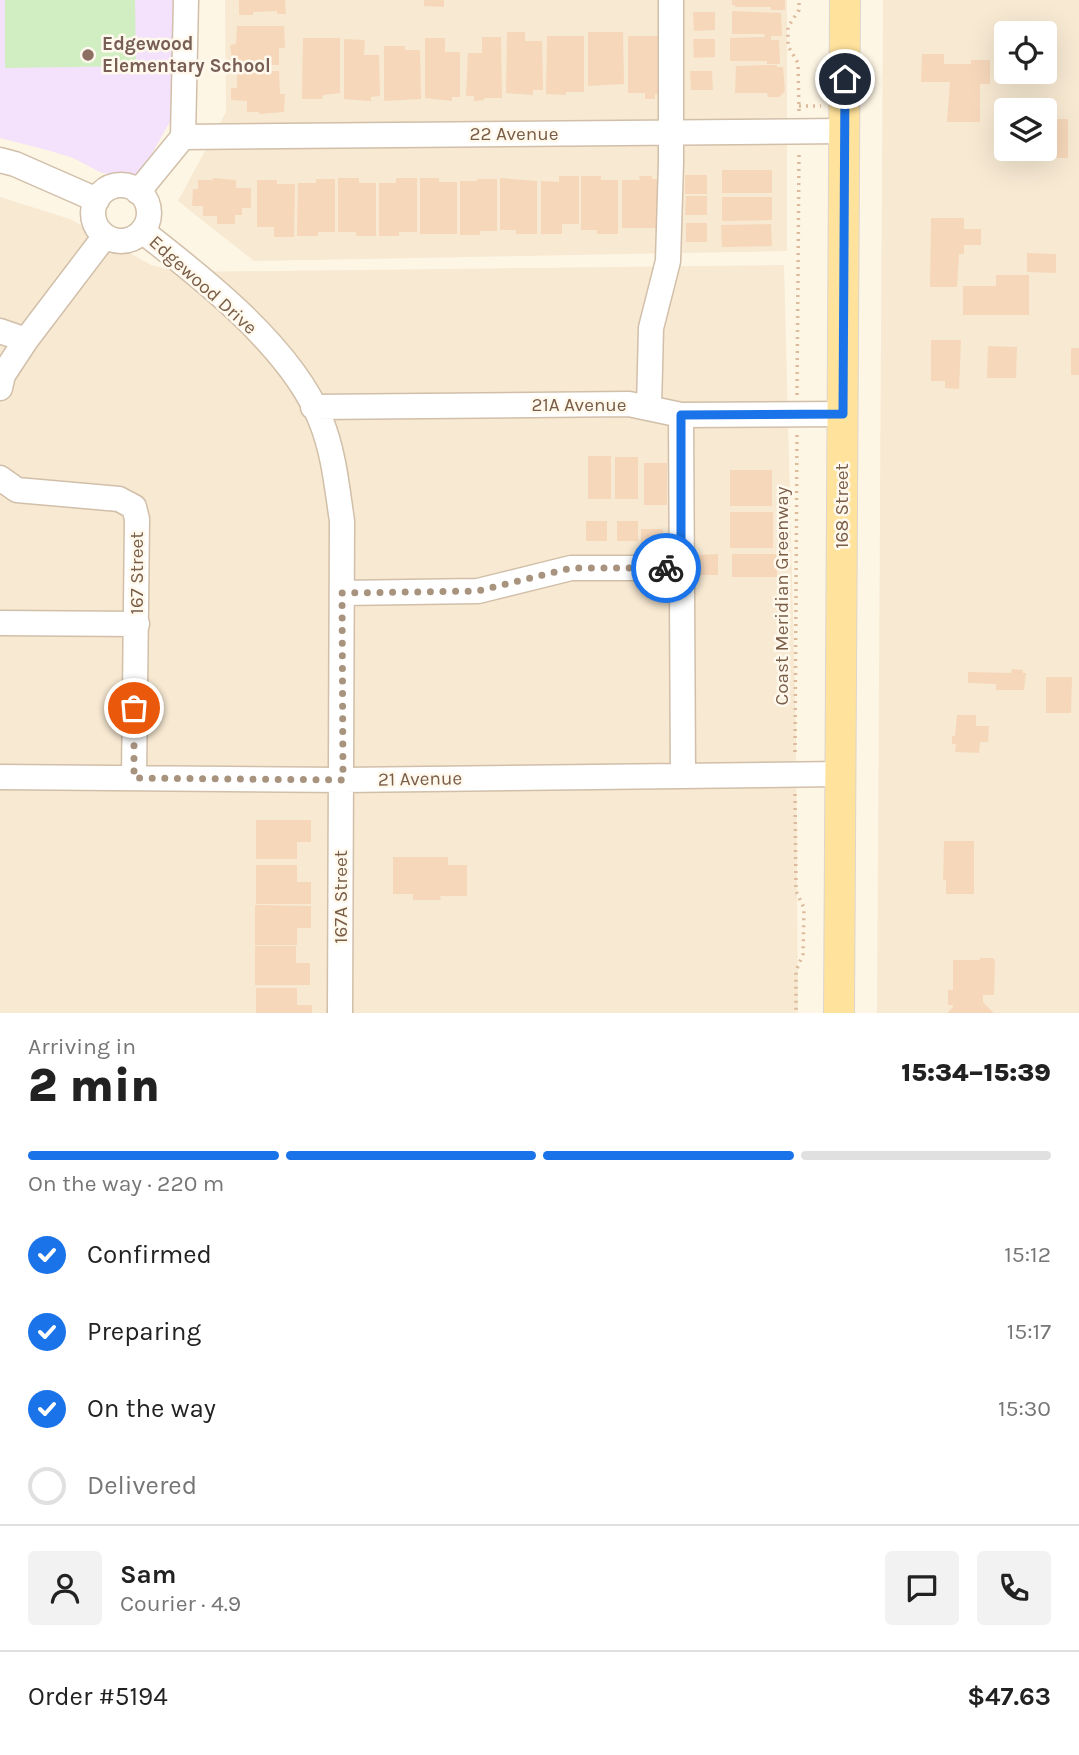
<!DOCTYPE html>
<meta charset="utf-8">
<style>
:root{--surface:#fff;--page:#f2f2f2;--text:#222;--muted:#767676;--line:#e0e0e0;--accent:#1a73e8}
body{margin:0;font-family:Karla,sans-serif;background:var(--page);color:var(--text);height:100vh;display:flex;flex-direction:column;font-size:26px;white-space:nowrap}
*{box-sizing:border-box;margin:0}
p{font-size:23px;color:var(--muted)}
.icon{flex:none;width:38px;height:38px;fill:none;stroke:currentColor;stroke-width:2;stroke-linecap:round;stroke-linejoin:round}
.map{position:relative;height:1013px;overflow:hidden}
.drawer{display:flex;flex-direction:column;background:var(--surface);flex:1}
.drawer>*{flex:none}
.controls{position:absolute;left:994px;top:21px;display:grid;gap:14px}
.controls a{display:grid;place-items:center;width:63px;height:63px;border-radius:7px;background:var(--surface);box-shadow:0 7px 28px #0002;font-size:35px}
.pin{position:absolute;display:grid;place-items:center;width:60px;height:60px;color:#fff;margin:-30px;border:4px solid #fff;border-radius:50%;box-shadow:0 2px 7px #0007}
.courier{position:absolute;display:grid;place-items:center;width:70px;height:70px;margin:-35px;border:5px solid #1a73e8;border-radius:50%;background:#fff;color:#222;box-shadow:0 2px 9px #0007}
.headline em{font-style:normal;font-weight:800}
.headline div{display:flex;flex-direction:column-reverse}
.headline{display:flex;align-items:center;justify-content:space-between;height:119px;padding:0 28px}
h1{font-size:46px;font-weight:800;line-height:52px}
.bar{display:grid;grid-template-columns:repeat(4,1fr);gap:10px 7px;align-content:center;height:84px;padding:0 28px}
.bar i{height:9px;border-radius:5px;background:var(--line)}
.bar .current{background:var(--accent)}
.bar p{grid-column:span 4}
.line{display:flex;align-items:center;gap:18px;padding:0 28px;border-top:2px solid var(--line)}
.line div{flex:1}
.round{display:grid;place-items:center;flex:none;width:74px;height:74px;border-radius:7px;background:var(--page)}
ol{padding:0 28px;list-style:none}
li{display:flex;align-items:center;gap:21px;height:77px}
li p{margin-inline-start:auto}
li .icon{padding:7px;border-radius:50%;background:var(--accent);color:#fff;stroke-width:4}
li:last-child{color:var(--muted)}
li i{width:38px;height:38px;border:4px solid var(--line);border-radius:50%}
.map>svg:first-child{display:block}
.residential{fill:#f7e9d2;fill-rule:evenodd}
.education{fill:#f4e1fb}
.green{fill:#d0eec2}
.building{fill:#f6d7ba}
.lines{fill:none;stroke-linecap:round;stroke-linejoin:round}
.minor-casing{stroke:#d1bfa9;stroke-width:27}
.major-casing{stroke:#dcd5cf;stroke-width:32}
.path{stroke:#dcba9c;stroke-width:3.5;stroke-dasharray:2 5;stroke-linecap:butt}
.minor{stroke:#fff;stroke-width:24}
.major{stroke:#ffe29b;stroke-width:30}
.done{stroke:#a8937e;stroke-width:7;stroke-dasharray:0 12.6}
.route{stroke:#1a73e8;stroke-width:9}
.education-dot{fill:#8d6e63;stroke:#fff9ed;stroke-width:2.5}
.labels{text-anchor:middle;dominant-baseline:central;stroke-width:5;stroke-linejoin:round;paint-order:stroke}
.education-label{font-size:19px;font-weight:bold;fill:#785e54;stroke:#fff9ed;text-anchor:start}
.street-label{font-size:19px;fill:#7a5d47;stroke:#fff9ed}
</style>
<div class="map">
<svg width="1079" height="1013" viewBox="0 0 1079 1013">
<rect width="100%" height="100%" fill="#fef6e5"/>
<path class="residential" d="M225 0H787V251L254 261 178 201 226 112Z
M883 0H1079V1013H877ZM1006 33H1045V72H1006ZM1006 110H1045V149H1006Z
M0 197 70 219 151 265 180 272 784 265 796 734 798 1013H0Z"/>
<path class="education" d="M0 0H173L177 109 139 177 122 178 100 172 73 158 47 150 0 138Z"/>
<path class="green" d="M5 0H135L136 66 5 68Z"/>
<path class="building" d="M239 0H285L286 14H277V11L253 12V15H239Z
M424 0H444V7L424 6Z
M732 0H785V10H771V7H735V5H732Z
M732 11 781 13 782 36H771V40H779L780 64H767V61H730V38L765 37 764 34H732Z
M693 12H715V30L694 31Z
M237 26H284L285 48H279V65H261L262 71H279L280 94H285L284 112 259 114V112H247V101L231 100V88H237V71H249V66H233L230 45 236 44Z
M507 32H525V41H542L543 90H533V95L506 93Z
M588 32H623L624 84 588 86Z
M547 36H584V92H566V95L546 94Z
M628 36H665V95L655 94V99H645V93H628Z
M482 37H501L502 98H484V100L474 101V96H466L468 53H482Z
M303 38H340V93L323 95 322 99H302Z
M425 38H445V52H460V97H452V101L425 98Z
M344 39 365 40 364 55H379L380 96 371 97V101L344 99Z
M693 39H715V57L694 58Z
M384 46H405V50H420L421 99 384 101Z
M922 54H944V64H971V60H990V84H980V122H947L950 82H921Z
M777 65V67H783L785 91 779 97H768L767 93H735L736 66Z
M690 71H712L713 90H691Z
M1045 119H1068V158H1009V149H1045Z
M722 170H772V193H722Z
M685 175H707V194H685Z
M559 176H579V224H562V234H541V181L559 182Z
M581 176H601V180H618V234H597V230H581Z
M639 176H652V179H659V228H622V180H640Z
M213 178 236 180V188H251V208H242V215H235V224H217V216H203V206H192L193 189H198V180H213Z
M338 178H359V183H376V236H356V232H338Z
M396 178H417V232H399V236H379V183H396Z
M420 178H439V182H457V234H420Z
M500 178 537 181V234H516V230H500Z
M316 179H335V232H318V236H297L298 183H316Z
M477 179H497V231H480V235H460V181H477Z
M257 180H277V184H295L294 237H274V227H257Z
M686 196H707V215H685Z
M722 197H772V220L722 221Z
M931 218H964V229H981V245H964V254H959L957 287H930Z
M686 223H707V242H686Z
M771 224 772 246 722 247 721 225Z
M1027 253 1056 254V273L1027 272Z
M996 275H1029V315H963V286H996Z
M931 340H961L959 389 945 388V381H931Z
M988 346 1017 347 1016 378H987Z
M1071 348H1079V375H1071Z
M588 456H611V499H588Z
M615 457H638V499H615Z
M644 463H667V505H644Z
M730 470H772V506H730Z
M730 512H773V548H730Z
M586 521H607V541H586Z
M617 521H638V541H617Z
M641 529H663V550H641Z
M718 554V575H697V555Z
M732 554H777V577H732Z
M1012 669 1023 670V673H1026L1024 690H996V684L968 683V672L1011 673Z
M1046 677H1072L1071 713H1046Z
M957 715H976V726H989L988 742H980L979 753 955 752 956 744H952V736H955Z
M256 820H311V842H297V859H256Z
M944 841H974V894H946V880H943Z
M393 857H448V865H467V896H440L441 900H413V894H393Z
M256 865H297V882H311V904H256Z
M255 905 311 906V928H297V945H255Z
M255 946H296V963H310V985H255Z
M980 958H993L995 961 994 995H983V1002L994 1013H947L953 1007V1005H948V990H953V960H980Z
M256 988H297V1005H312V1013H256Z"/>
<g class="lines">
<g class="minor-casing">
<path id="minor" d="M183 137 845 131
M0 160 15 164 97 200
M93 213a28 28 0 1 1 56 0a28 28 0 1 1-56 0Z
M138 192 183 137 186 0
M142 231C204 279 292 348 321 421 334 453 337 488 342 521L340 1013
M0 331 26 340
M0 388 3 375 26 340 105 236
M313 407 629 404 681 415 843 414
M649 407 651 328 668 261 671 162V0
M681 415 683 776
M0 478 17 490 119 499 134 507 137 519 134 778
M342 593 478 591 571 568H681
M0 623 137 624
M0 777 343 780 840 774"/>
</g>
<g class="major-casing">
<path id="major" d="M839 1013 845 0"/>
</g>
<path class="path" d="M799 106H821
M799 111 798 63 788 46V27L799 10V0
M797 395 799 154
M795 752 797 434
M795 794 796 891 804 908 803 954 796 971V1013"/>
<use href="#minor" class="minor"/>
<use href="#major" class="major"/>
</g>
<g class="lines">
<path class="done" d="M134 708V778L343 780 342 593 478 591 571 568H666"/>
<path class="route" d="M666 568H681V415L843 414 845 79"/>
</g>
<circle class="education-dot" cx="88" cy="55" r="7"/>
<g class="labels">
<g class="education-label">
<text x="102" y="44">Edgewood<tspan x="102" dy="22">Elementary School</tspan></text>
</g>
<g class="street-label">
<text x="514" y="134">22 Avenue</text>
<text transform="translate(203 285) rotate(42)">Edgewood Drive</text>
<text x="579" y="405">21A Avenue</text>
<text transform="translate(842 506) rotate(-90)">168 Street</text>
<text transform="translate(137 573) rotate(-90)">167 Street</text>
<text transform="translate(782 596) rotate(-90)">Coast Meridian Greenway</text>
<text transform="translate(420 779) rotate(-1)">21 Avenue</text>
<text transform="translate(341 897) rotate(-90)">167A Street</text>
</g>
</g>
</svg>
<div class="controls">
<a><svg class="icon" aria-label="locate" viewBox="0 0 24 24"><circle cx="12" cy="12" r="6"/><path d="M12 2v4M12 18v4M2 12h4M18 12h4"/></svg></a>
<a><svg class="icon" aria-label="layers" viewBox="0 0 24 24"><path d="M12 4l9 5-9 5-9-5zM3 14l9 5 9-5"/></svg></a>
</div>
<div class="pin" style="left:134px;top:708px;background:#ea580c"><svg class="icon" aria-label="bag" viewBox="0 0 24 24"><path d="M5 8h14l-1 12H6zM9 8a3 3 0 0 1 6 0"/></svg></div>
<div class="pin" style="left:845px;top:79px;background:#1f2937"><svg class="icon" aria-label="home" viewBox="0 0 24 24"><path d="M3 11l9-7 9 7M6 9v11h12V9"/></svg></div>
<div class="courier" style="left:666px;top:568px"><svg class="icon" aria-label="bike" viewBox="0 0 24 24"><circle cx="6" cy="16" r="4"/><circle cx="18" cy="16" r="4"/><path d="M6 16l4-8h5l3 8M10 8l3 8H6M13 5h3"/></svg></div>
</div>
<section class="drawer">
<div class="headline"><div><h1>2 min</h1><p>Arriving in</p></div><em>15:34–15:39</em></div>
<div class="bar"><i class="current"></i><i class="current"></i><i class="current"></i><i></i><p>On the way · 220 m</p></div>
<ol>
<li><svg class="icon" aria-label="check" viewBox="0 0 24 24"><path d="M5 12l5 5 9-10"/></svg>Confirmed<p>15:12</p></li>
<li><svg class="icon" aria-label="check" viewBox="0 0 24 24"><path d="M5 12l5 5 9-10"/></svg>Preparing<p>15:17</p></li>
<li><svg class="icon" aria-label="check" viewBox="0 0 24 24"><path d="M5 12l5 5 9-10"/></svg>On the way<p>15:30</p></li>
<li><i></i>Delivered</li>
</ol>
<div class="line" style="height:126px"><a class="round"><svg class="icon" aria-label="person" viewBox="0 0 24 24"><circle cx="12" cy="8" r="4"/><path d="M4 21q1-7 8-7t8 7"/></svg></a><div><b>Sam</b><p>Courier · 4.9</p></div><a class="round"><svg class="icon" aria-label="chat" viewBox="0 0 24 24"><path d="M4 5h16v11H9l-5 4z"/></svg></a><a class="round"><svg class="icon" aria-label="phone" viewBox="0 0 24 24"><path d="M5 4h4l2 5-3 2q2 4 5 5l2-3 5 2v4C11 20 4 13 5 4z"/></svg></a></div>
<div class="line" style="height:91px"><div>Order #5194</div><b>$47.63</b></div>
</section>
